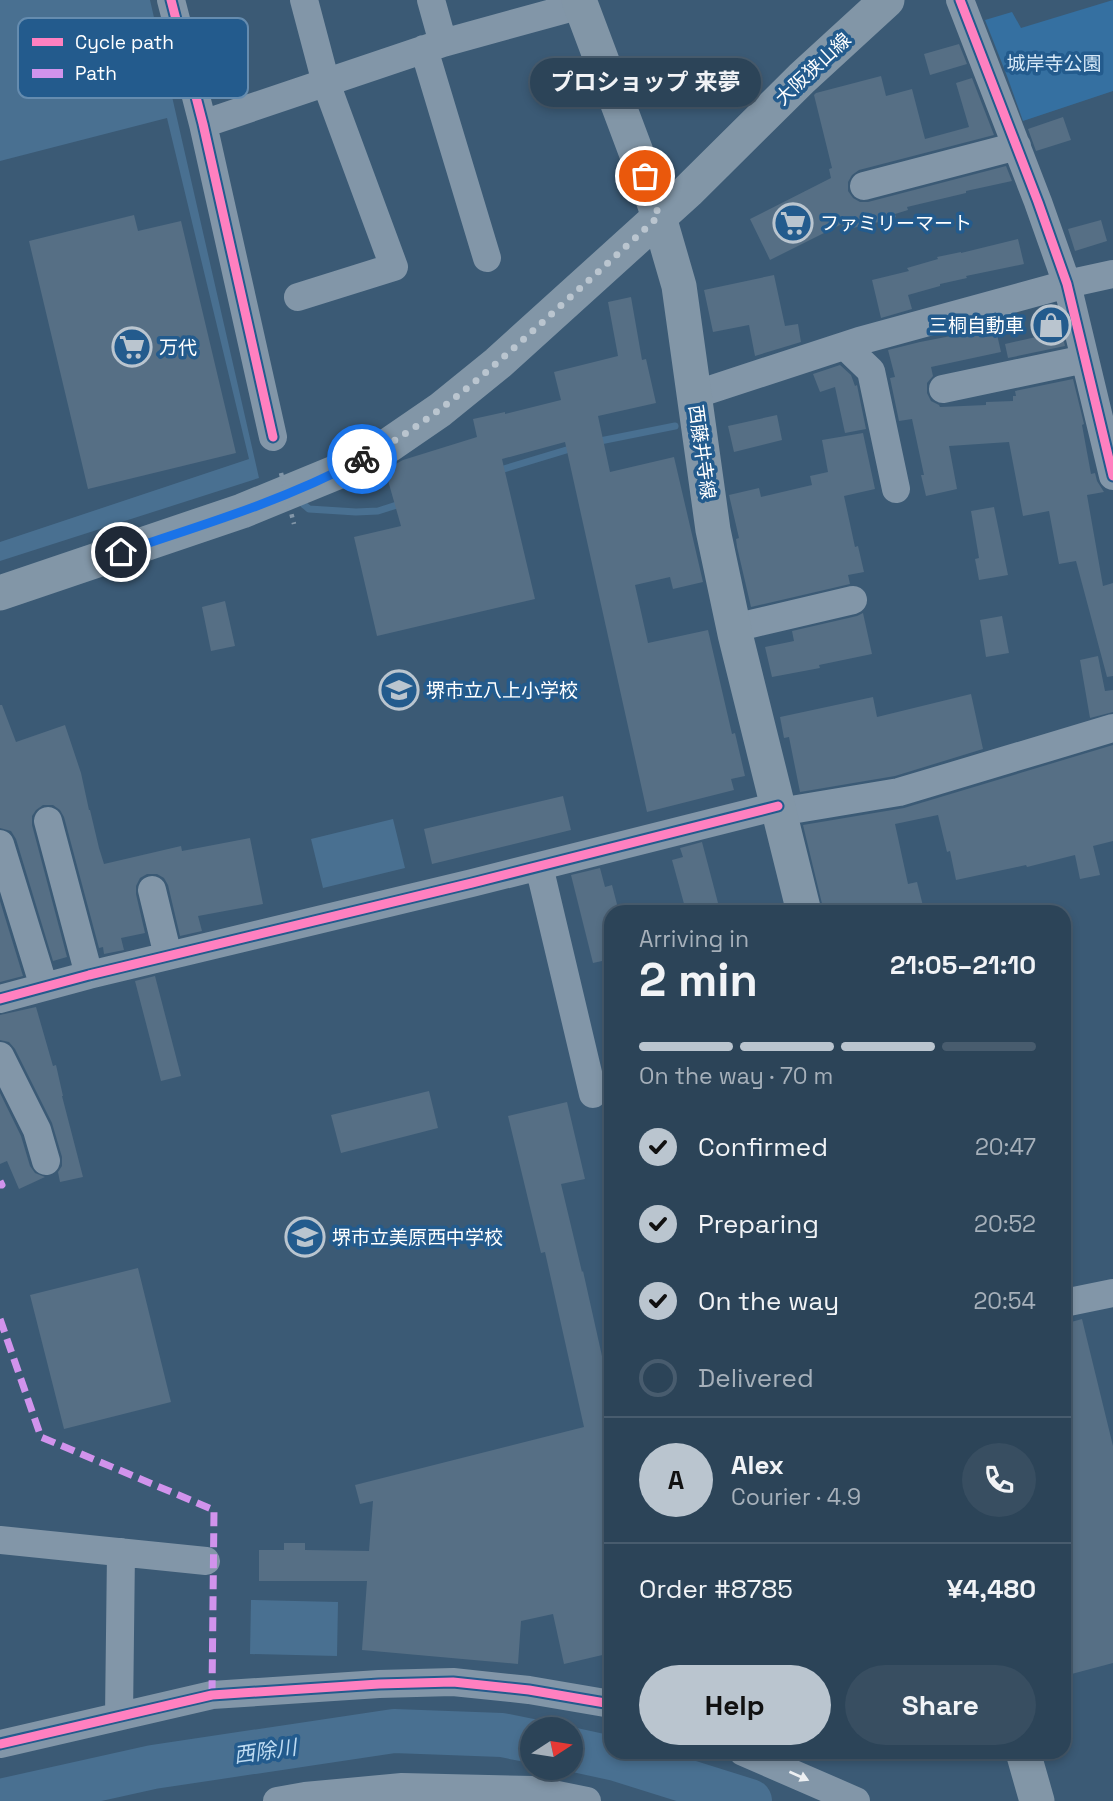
<!DOCTYPE html>
<meta charset="utf-8">
<style>
:root{--surface:#2c4458;--page:#384e61;--text:#f1f3f6;--muted:#a6b0ba;--line:#485c6e;--accent:#bac5cf}
body{margin:0;font-family:"Space Grotesk","Noto Sans JP",sans-serif;background:var(--page);color:var(--text);height:100vh;display:flex;flex-direction:column;font-size:26px;white-space:nowrap}
*{box-sizing:border-box;margin:0}
p{font-size:23px;color:var(--muted)}
.icon{flex:none;width:38px;height:38px;fill:none;stroke:currentColor;stroke-width:2;stroke-linecap:round;stroke-linejoin:round}
.map{position:relative;flex:1;overflow:hidden}
.panel{position:absolute;left:604px;top:905px;width:467px;height:854px;display:flex;flex-direction:column;background:var(--surface);border-radius:21px;box-shadow:0 4px 10px #0003,0 0 0 2px var(--line)}
.panel>*{flex:none}
.needle{width:46px;rotate:78deg}
.controls{position:absolute;left:520px;top:1717px;display:grid;gap:14px}
.controls a{display:grid;place-items:center;width:63px;height:63px;border-radius:50%;background:var(--surface);box-shadow:0 4px 10px #0003,0 0 0 2px var(--line);font-size:35px}
.pin{position:absolute;display:grid;place-items:center;width:60px;height:60px;color:#fff;margin:-30px;border:4px solid #fff;border-radius:50%;box-shadow:0 2px 7px #0007}
.courier{position:absolute;display:grid;place-items:center;width:70px;height:70px;margin:-35px;border:5px solid #1a73e8;border-radius:50%;background:#fff;color:#222;box-shadow:0 2px 9px #0007}
.bubble{position:absolute;height:49px;border-radius:24px;background:var(--surface);box-shadow:0 4px 10px #0003,0 0 0 2px var(--line);font-size:23px;font-weight:700;line-height:49px;text-align:center}
.overview em{font-style:normal;font-weight:700}
.overview div{display:flex;flex-direction:column-reverse}
.overview{display:flex;align-items:center;justify-content:space-between;height:119px;padding:0 35px}
h1{font-size:46px;font-weight:700;line-height:52px}
.bar{display:grid;grid-template-columns:repeat(4,1fr);gap:10px 7px;align-content:center;height:84px;padding:0 35px}
.bar i{height:9px;border-radius:5px;background:var(--line)}
.bar .active{background:var(--accent)}
.bar p{grid-column:span 4}
.line{display:flex;align-items:center;gap:18px;padding:0 35px;border-top:2px solid var(--line)}
.line div{flex:1}
.round{display:grid;place-items:center;flex:none;width:74px;height:74px;border-radius:37px;background:var(--page)}
ol{padding:0 35px;list-style:none}
li{display:flex;align-items:center;gap:21px;height:77px}
li p{margin-inline-start:auto}
li .icon{padding:7px;border-radius:50%;background:var(--accent);color:#111;stroke-width:4}
li:last-child{color:var(--muted)}
li i{width:38px;height:38px;border:4px solid var(--line);border-radius:50%}
.button{display:flex;gap:14px;margin-top:auto;padding:14px 35px}
.button a{flex:1;height:80px;border-radius:42px;background:var(--accent);color:#111;font-size:28px;font-weight:700;line-height:80px;text-align:center}
.button a+a{background:var(--page);color:var(--text)}
.map>svg:first-child{display:block}
.green{fill:#3570a1}
.water{fill:#497091}
.lines{fill:none;stroke-linecap:round;stroke-linejoin:round}
.stream{stroke:#497091;stroke-width:7}
.river{stroke:#497091;stroke-width:44}
.building{fill:#566f85}
.minor{stroke:#8296a8;stroke-width:28}
.major{stroke:#8296a7;stroke-width:35}
.path-bridge{stroke:#8296a8;stroke-width:4.5;stroke-dasharray:3.5 5;stroke-linecap:butt}
.quiet{stroke:#d193ec;stroke-width:7;stroke-dasharray:14 7;stroke-linecap:butt}
.cycleway-casing{stroke:#235b8d;stroke-width:13}
.cycleway{stroke:#ff80c0;stroke-width:9}
.oneway{fill:#eceff2}
.done{stroke:#bac5cf;stroke-width:7;stroke-dasharray:0 12.6}
.route{stroke:#1a73e8;stroke-width:9}
.labels{text-anchor:middle;dominant-baseline:central;stroke-width:7;stroke-linejoin:round;paint-order:stroke}
.park-label{font-size:19px;fill:#d7e9f8;stroke:#235b8d}
.street-label{font-size:19px;fill:#fff;stroke:#235b8d}
.poi-label{font-size:19px;fill:#fff;stroke:#235b8d;text-anchor:start}
.water-label{font-size:21px;font-style:italic;fill:#bedbf2;stroke:#235b8d}
.key{fill:#235b8d;stroke:#658caf;stroke-width:2}
.key-label{font-size:19px;fill:#fff}
</style>
<div class="map">
<svg width="1113" height="1801" viewBox="0 0 1113 1801">
<rect width="100%" height="100%" fill="#3b5a75"/>
<path class="green" d="M1113 0V91L1023 121 1007 76 985 20 1012 12 1021 28Z"/>
<path class="water" d="M0 0H150L259 478 0 561V542L249 459 167 118 0 161Z
M393 819 405 868 323 888 311 839Z
M251 1600 338 1602 337 1656 250 1654Z"/>
<g class="lines">
<path class="stream" d="M595 442 675 426
M497 471 573 448
M303 504 309 509 356 512 378 511 403 503"/>
<path class="river" d="M570 1749 616 1759 750 1801
M0 1801 153 1767 394 1731 502 1735 532 1741"/>
</g>
<path class="building" d="M959 44 967 64 930 75 924 54Z
M881 76 886 96 912 89 925 139 969 127 956 83 972 78 994 135 859 170 852 175 848 182V191L853 198 860 202H868L1006 166 1012 181 966 191V193L907 207 908 210 895 214 896 217 875 223 844 230 842 224 770 260 750 219 831 178 829 169 832 168 814 95 816 93Z
M1063 117 1071 140 1036 151 1028 129Z
M134 215 138 231 181 221 236 453 88 489 29 241Z
M1101 220 1107 241 1075 251 1068 229Z
M1018 239 1024 264 966 276 967 278 940 284V286L908 295 912 309 881 318 872 280 909 271 907 268 938 259 937 257 961 252V253Z
M774 275 785 326 798 324 801 342 755 356 749 325 713 332 704 290Z
M631 297 642 360 646 359 656 403 598 416 610 472 674 457 703 582 673 589 670 577 635 585 648 643 708 630 732 734 735 733 745 776 731 779 734 790 647 812 565 442 502 459 535 599 377 636 354 537 401 526 385 470 403 460 477 437 473 419 505 412V414L561 400 554 372 618 356 608 302Z
M1058 318 1065 346 1008 358 1005 344 1045 335 1042 322Z
M994 321 1001 352 931 367 933 376 927 383V393L931 401 939 405 940 407 986 405V402L1013 401V396H1016L1015 391 1073 379 1084 424 1082 425 1091 474 1095 473 1097 481 1104 492 1087 495 1103 586 1113 583V676L1107 677 1076 561 1059 564 1049 511 1023 516 1009 442 949 446 957 489 926 496 921 475H924L912 419 899 421 890 378 895 377 888 350 920 342 956 335V332Z
M840 365 851 375 855 386 857 385 866 429 845 433 835 387 820 392 813 374Z
M777 415 782 440 734 452 728 426Z
M863 433 875 489 844 496 855 547 858 546 864 572 848 575 850 584 751 607 737 547 736 539 739 538 729 495 759 488 761 497 812 485 810 476 828 472 822 440Z
M994 507 1008 575 979 580 975 559 979 558 971 511Z
M225 601 235 646 211 651 202 607Z
M863 613 872 654 819 665 820 668 772 677 765 647 794 641 792 631 857 616Z
M1002 616 1009 653 986 657 980 620Z
M1098 656 1105 691 1113 690V712L1090 718 1080 660Z
M971 694 983 749 895 776 800 792 789 737 784 738 780 717 873 697 877 717Z
M0 705H2L16 742 65 725 81 773 89 810H90L99 848 104 864 181 846 182 851 250 838 263 904 198 916 202 931 180 936 168 885 164 878 157 874H147L140 878 136 886V894L145 933 121 938 124 950 104 954 103 947 99 948 64 817 60 810 53 805H43L36 810 32 816V825L67 957 53 961 16 839 11 831 0 828Z
M1113 745V841L1093 846 1100 875 1080 879 1075 855 1027 867 1026 865 956 880 950 851 947 852 938 815 895 824 908 884 917 882 923 906 917 907 918 912H824L803 825 904 808Z
M563 796 571 830 432 864 424 829Z
M702 842 718 903 686 911 672 860 683 857 680 848Z
M600 868 605 887 612 885 619 912H611V959L593 963 571 875Z
M0 901 23 976 0 982Z
M155 976 181 1076 161 1081 135 981Z
M36 1007 53 1066 56 1065 63 1096H62L83 1177 60 1182 58 1172 62 1166V1157L52 1123 15 1049 9 1042 0 1040V1015Z
M429 1091 438 1128 341 1153 331 1115Z
M0 1093 21 1136 30 1166 35 1173 45 1177 19 1189 7 1161 0 1164Z
M567 1102 585 1179 561 1184 582 1272 583 1271 606 1374 611 1373V1653L564 1664 553 1614 521 1621 518 1664 362 1650 367 1581H259V1550H284V1543H305V1550L369 1551 373 1501 360 1504 355 1485 584 1427 545 1252 541 1253 508 1116Z
M138 1268 171 1402 64 1429 30 1295Z
M1082 1319 1113 1446V1663L1064 1676V1324Z"/>
<g class="lines">
<path class="minor" d="M171 0 203 124 273 437
M431 0 443 43
M960 0 1038 202 1067 284 1113 476
M424 49 487 258
M203 124 443 43 581 5
M864 186 1017 146
M298 297 394 267 326 83 304 0
M845 346 871 371 896 489
M943 389 1085 359
M694 395 859 341 1067 284 1113 274
M734 628 853 600
M779 812 899 792 1113 728
M48 821 89 975
M0 844 44 987
M539 866 593 1094
M152 890 168 956
M0 999 89 975 472 883 778 806
M0 1056 37 1130 46 1161
M1064 1303 1113 1293
M0 1540 206 1561
M119 1716 121 1552
M0 1744 212 1695 379 1684 453 1682 529 1690 611 1704
M743 1752 856 1801
M277 1801 305 1796 402 1787 533 1790 587 1801"/>
<path class="major" d="M579 0 645 176 659 217 679 286 713 530 735 634 804 912
M0 593 242 511 342 470 389 445 440 410 498 363 688 191 802 78 887 0
M1023 1752 1037 1801"/>
<path class="path-bridge" d="M281 473 294 524"/>
<path class="quiet" d="M0 1181 2 1185H0
M0 1319 41 1437 214 1510 212 1695"/>
<g class="cycleway-casing">
<path id="cycleway" d="M171 0 203 124 273 437
M960 0 1038 202 1067 284 1113 476
M0 999 89 975 472 883 778 806
M0 1744 212 1695 379 1684 453 1682 529 1690 611 1704"/>
</g>
<use href="#cycleway" class="cycleway"/>
</g>
<defs><path id="oneway-solid" d="M-6-.8H1V-3.2L6.5 0L1 3.2V.8H-6Z" transform="scale(1.75)"/></defs>
<use class="oneway" href="#oneway-solid" transform="translate(799 1776) rotate(24)"/>
<g class="lines">
<path class="done" d="M362 459C427 425 482 377 536 328 577 291 618 254 659 216L645 176"/>
<path class="route" d="M121 552C203 525 286 500 362 459"/>
</g>
<defs>
<g id="supermarket-ring" transform="scale(2.0125)"><circle r="9.5" fill="#235b8d" stroke="#bac5cf" stroke-width="1.5"/><path d="M-6-5.5h2.5l.6 2H6L4.5 2H-2.5L-4.4-4H-6ZM-1.5 3.2a1.3 1.3 0 1 0 .1 0ZM3 3.2a1.3 1.3 0 1 0 .1 0Z" fill="#bac5cf"/></g>
<g id="shop-ring" transform="scale(2.0125)"><circle r="9.5" fill="#235b8d" stroke="#bac5cf" stroke-width="1.5"/><path d="M-5-2.5h2.3a2.7 3.5 0 0 1 5.4 0H5L5.5 6h-11ZM-1.5-2.5h3a1.5 2.3 0 0 0-3 0Z" fill="#bac5cf"/></g>
<g id="school-ring" transform="scale(2.0125)"><circle r="9.5" fill="#235b8d" stroke="#bac5cf" stroke-width="1.5"/><path d="M0-5L7-2L0 1L-7-2ZM-4 1L0 2.5L4 1V4Q0 6-4 4Z" fill="#bac5cf"/></g>
</defs>
<g fill-rule="evenodd">
<use href="#supermarket-ring" x="793" y="223"/>
<use href="#shop-ring" x="1051" y="325"/>
<use href="#supermarket-ring" x="132" y="347"/>
<use href="#school-ring" x="399" y="690"/>
<use href="#school-ring" x="305" y="1237"/>
</g>
<g class="labels">
<g class="park-label">
<text x="1054" y="63">城岸寺公園</text>
</g>
<g class="street-label">
<text transform="translate(813 69) rotate(-43)">大阪狭山線</text>
<text transform="translate(702 452) rotate(82)">西藤井寺線</text>
</g>
<g class="poi-label">
<text x="820" y="223">ファミリーマート</text>
<text x="1024" y="325" text-anchor="end">三桐自動車</text>
<text x="159" y="347">万代</text>
<text x="426" y="690">堺市立八上小学校</text>
<text x="332" y="1237">堺市立美原西中学校</text>
</g>
<g class="water-label">
<text transform="translate(265 1751) rotate(-8)">西除川</text>
</g>
</g>
<rect x="18" y="18" width="230" height="80" rx="10" class="key"/>
<rect x="32" y="38" width="31" height="8" fill="#ff80c0"/>
<rect x="32" y="69" width="31" height="9" fill="#d193ec"/>
<g class="key-label">
<text x="75" y="49">Cycle path</text>
<text x="75" y="80">Path</text>
</g>
</svg>
<div class="controls">
<a><svg class="needle" viewBox="-14 -14 28 28"><path d="M0-13l5 13h-10z" fill="#e53935"/><path d="M0 13l5-13h-10z" fill="#a6b0ba"/></svg></a>
</div>
<div class="pin" style="left:645px;top:176px;background:#ea580c"><svg class="icon" aria-label="bag" viewBox="0 0 24 24"><path d="M5 8h14l-1 12H6zM9 8a3 3 0 0 1 6 0"/></svg></div>
<div class="pin" style="left:121px;top:552px;background:#1f2937"><svg class="icon" aria-label="home" viewBox="0 0 24 24"><path d="M3 11l9-7 9 7M6 9v11h12V9"/></svg></div>
<div class="courier" style="left:362px;top:459px"><svg class="icon" aria-label="bike" viewBox="0 0 24 24"><circle cx="6" cy="16" r="4"/><circle cx="18" cy="16" r="4"/><path d="M6 16l4-8h5l3 8M10 8l3 8H6M13 5h3"/></svg></div>
<div class="bubble" style="left:530px;top:58px;width:231px">プロショップ 来夢</div>
<section class="panel">
<div class="overview"><div><h1>2 min</h1><p>Arriving in</p></div><em>21:05–21:10</em></div>
<div class="bar"><i class="active"></i><i class="active"></i><i class="active"></i><i></i><p>On the way · 70 m</p></div>
<ol>
<li><svg class="icon" aria-label="check" viewBox="0 0 24 24"><path d="M5 12l5 5 9-10"/></svg>Confirmed<p>20:47</p></li>
<li><svg class="icon" aria-label="check" viewBox="0 0 24 24"><path d="M5 12l5 5 9-10"/></svg>Preparing<p>20:52</p></li>
<li><svg class="icon" aria-label="check" viewBox="0 0 24 24"><path d="M5 12l5 5 9-10"/></svg>On the way<p>20:54</p></li>
<li><i></i>Delivered</li>
</ol>
<div class="line" style="height:126px"><b class="round" style="background:var(--accent);color:#111">A</b><div><b>Alex</b><p>Courier · 4.9</p></div><a class="round"><svg class="icon" aria-label="phone" viewBox="0 0 24 24"><path d="M5 4h4l2 5-3 2q2 4 5 5l2-3 5 2v4C11 20 4 13 5 4z"/></svg></a></div>
<div class="line" style="height:91px"><div>Order #8785</div><b>¥4,480</b></div>
<div class="button"><a>Help</a><a>Share</a></div>
</section>
</div>
